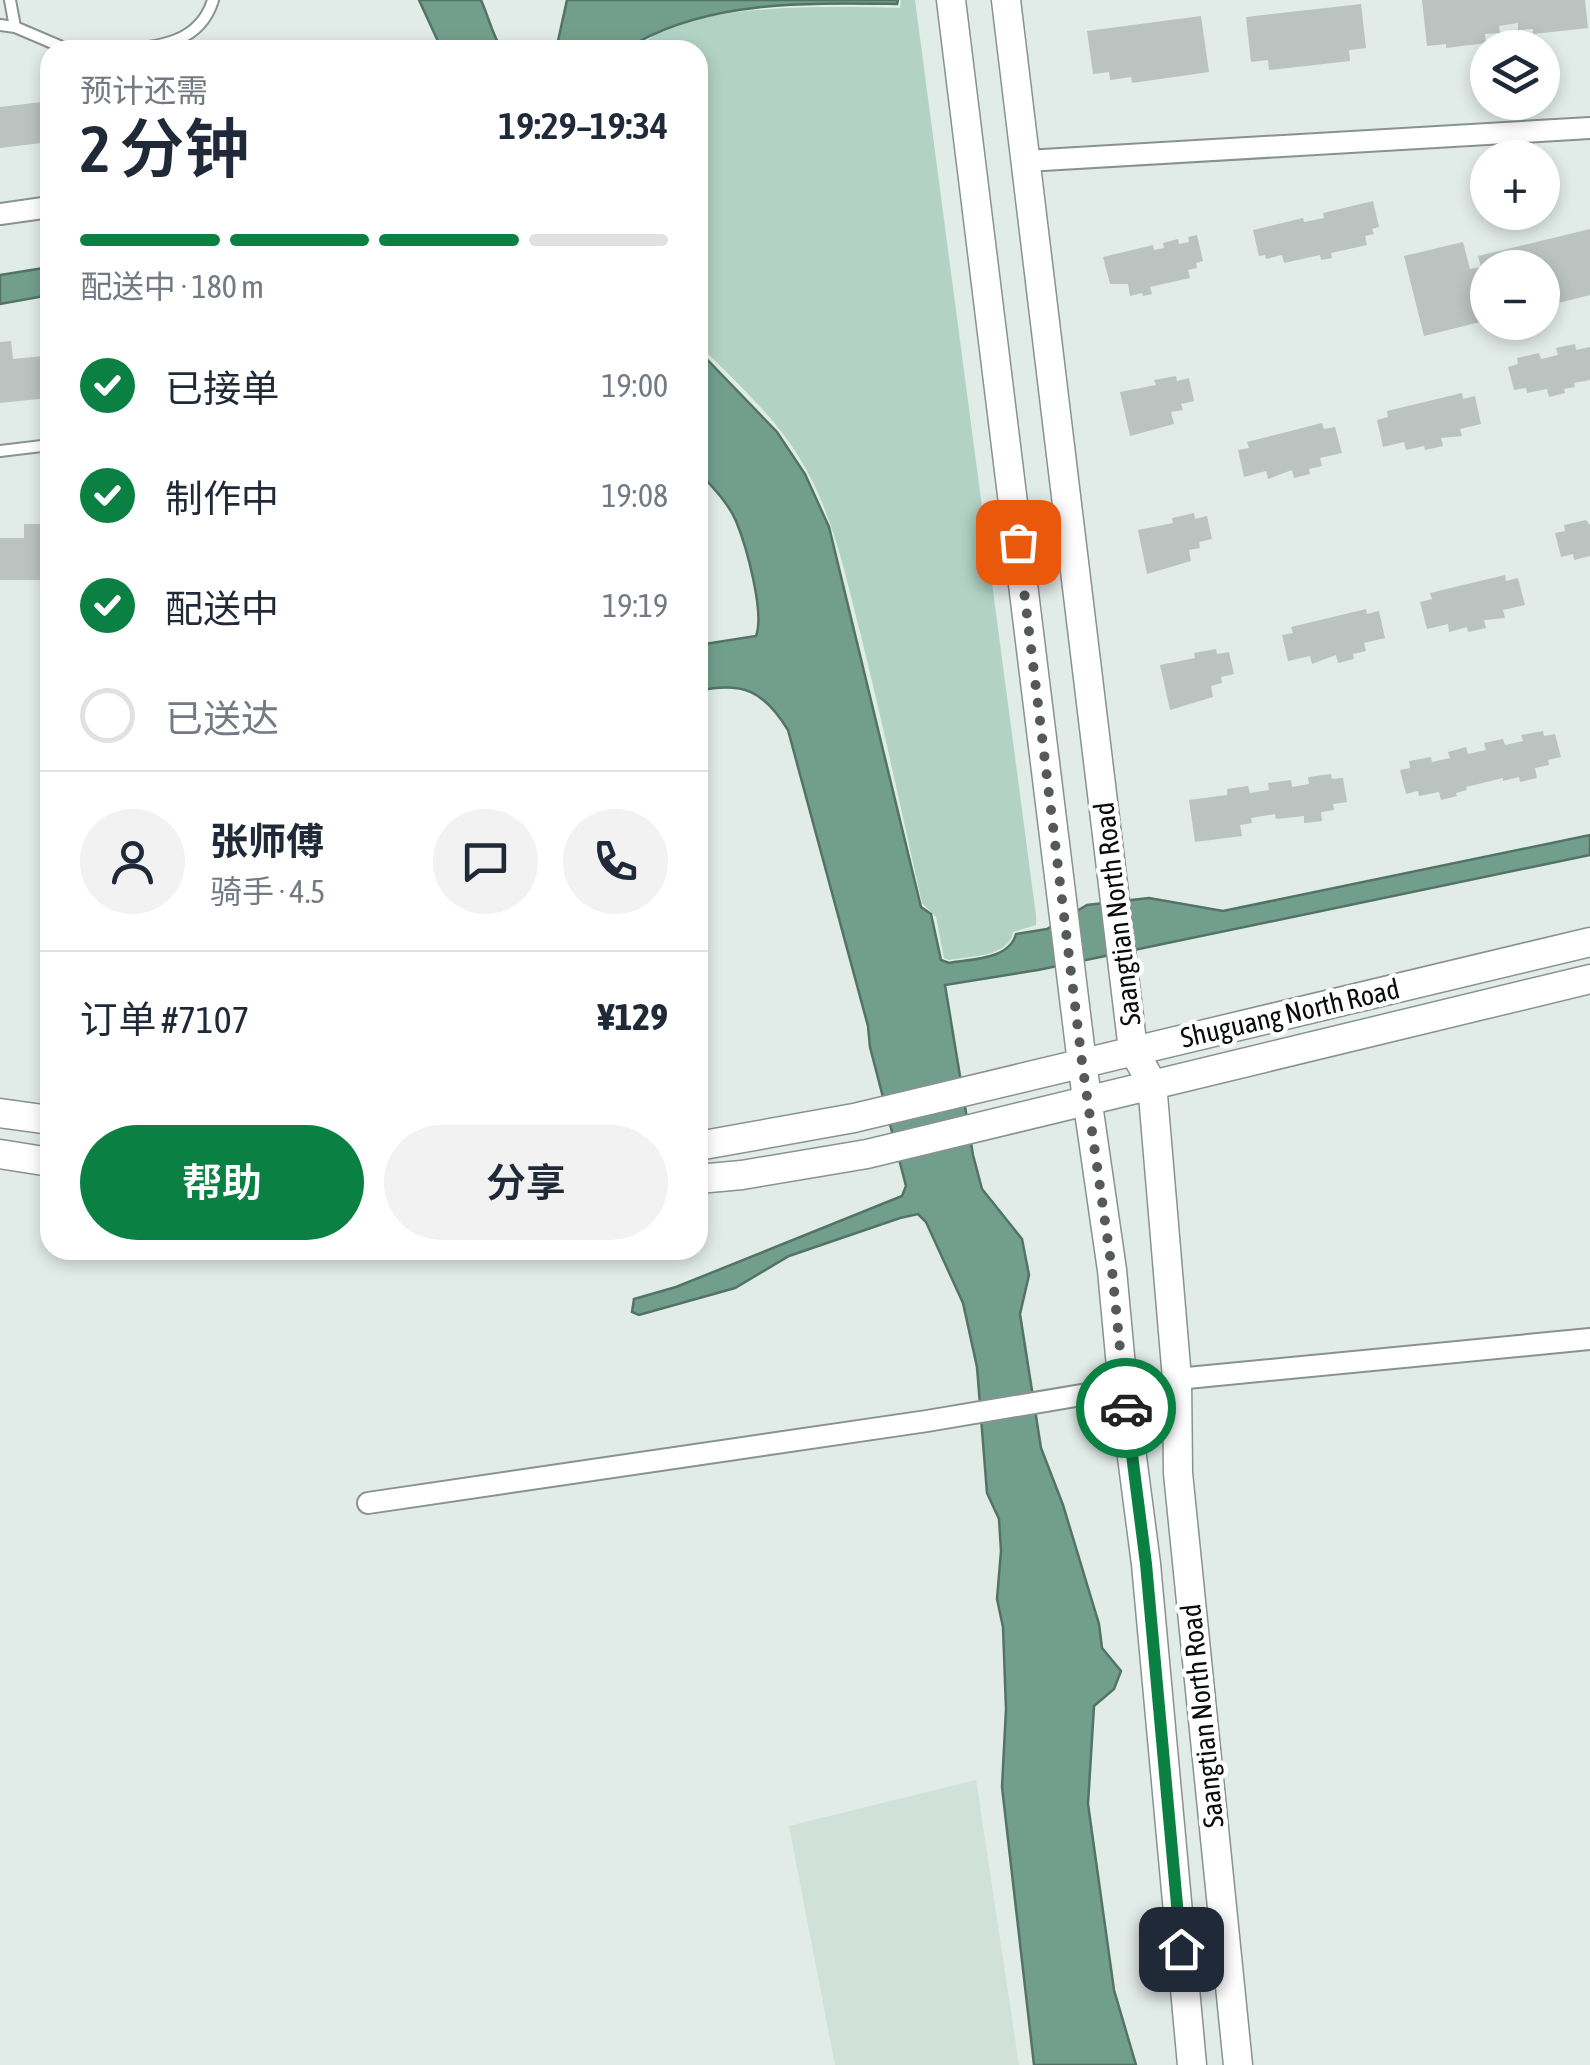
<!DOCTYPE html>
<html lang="zh">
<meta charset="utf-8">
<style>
:root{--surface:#fff;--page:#f2f2f3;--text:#1f2937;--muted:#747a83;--line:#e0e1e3;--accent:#0b8043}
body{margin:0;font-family:"Asap Condensed","Noto Sans SC",sans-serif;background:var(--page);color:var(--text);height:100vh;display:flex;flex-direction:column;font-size:38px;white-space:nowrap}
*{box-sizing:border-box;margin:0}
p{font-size:32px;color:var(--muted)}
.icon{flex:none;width:55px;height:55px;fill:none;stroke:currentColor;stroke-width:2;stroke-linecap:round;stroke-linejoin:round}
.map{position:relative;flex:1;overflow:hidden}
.details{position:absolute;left:40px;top:40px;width:668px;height:1220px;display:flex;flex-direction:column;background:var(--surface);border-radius:30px;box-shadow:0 5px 15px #0003}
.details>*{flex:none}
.tools{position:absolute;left:1470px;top:30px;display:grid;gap:20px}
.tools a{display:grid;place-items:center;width:90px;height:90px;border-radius:50%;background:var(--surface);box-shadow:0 5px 15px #0003;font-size:50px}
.pin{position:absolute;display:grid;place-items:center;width:85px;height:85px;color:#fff;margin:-42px;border-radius:20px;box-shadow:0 5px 15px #0006}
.courier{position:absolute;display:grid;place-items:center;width:100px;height:100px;margin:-50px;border:8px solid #0b8043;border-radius:50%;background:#fff;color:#222;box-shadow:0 2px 12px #0007}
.overview em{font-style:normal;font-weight:600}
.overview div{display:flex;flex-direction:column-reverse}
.overview{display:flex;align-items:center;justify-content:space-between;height:170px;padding:0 40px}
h1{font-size:65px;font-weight:600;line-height:75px}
.bar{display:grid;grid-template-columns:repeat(4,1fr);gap:15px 10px;align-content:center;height:120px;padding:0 40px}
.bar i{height:12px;border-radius:8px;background:var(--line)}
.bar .on{background:var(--accent)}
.bar p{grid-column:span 4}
.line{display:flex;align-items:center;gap:25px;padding:0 40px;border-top:2px solid var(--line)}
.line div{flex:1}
.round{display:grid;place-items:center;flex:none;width:105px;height:105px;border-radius:52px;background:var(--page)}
ol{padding:0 40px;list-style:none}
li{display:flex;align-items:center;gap:30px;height:110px}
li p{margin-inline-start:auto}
li .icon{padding:10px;border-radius:50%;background:var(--accent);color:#fff;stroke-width:4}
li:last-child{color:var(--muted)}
li i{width:55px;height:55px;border:5px solid var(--line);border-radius:50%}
.primary-button{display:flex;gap:20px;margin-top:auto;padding:20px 40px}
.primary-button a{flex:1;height:115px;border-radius:60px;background:var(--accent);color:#fff;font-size:40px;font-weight:600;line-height:115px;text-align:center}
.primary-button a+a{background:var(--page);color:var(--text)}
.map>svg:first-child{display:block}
.built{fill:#cfe1d9}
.green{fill:#b1d2c4}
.water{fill:#729f8d;stroke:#527366;stroke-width:2.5}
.building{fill:#bac3bf}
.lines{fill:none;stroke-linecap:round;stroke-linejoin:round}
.service-casing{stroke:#89928e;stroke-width:14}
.minor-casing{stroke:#89928e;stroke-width:24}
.secondary-casing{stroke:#89928e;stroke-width:31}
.service{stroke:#fff;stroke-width:10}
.minor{stroke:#fff;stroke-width:20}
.secondary{stroke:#fff;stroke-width:28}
.done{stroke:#555a58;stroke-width:10;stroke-dasharray:0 18}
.route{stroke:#0b8043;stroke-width:12}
.labels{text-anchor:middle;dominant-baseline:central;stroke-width:9;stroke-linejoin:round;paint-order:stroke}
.street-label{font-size:28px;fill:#090c0b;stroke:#fff}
</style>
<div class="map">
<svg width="1590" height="2065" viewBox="0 0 1590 2065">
<rect width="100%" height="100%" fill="#e1ebe7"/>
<path class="built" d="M976 1780 1019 2065H835L789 1826Z"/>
<path class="green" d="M901 0H915L1036 916V925L1013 932C1009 957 971 956 949 960L944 958 936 917 922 903C902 814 883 724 861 636 845 574 833 512 799 457 773 415 733 379 698 344V50H638C674 0 838 7 900 8Z"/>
<path class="water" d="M419 0H481C489 18 492 34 502 50H442Z
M567 0H898L897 4C810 3 714 0 638 42L635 50H556Z
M50 267V295L0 304V275Z
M698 350 777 432 805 474 829 527 921 907 931 914 941 960 949 963C971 959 1009 960 1016 934L1047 929 1087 905 1149 898 1223 911 1590 835V855L1038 970 945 985 973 1155 982 1189 1022 1239 1029 1275 1020 1314 1041 1448 1063 1505 1099 1624 1102 1648 1121 1671 1114 1689 1094 1706 1088 1804 1114 1990 1136 2065H1034L1002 1787 1006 1709 1003 1627 997 1599 1001 1551 999 1519 987 1493 977 1367 963 1303 926 1222 918 1214 900 1218 789 1256 735 1288 639 1315 632 1312 634 1299 676 1287 902 1196 906 1186 870 1047 868 1026 788 730C764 691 743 681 698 691V645L756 636C765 612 746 545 736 521 728 502 711 486 698 471Z"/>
<path class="building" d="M1422 0H1585L1588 28 1533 34V29L1518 30V23L1499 26 1500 33 1485 34 1486 43 1446 48V44L1427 46Z
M1361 4 1366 48 1349 50 1350 61 1269 70 1268 60 1251 62 1246 17Z
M1201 16 1209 72 1132 83 1131 77 1110 80 1109 72 1093 74 1087 31Z
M50 101V142L0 148V107Z
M1373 201 1379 227 1372 229 1374 234 1365 236 1367 245 1331 253 1332 258 1321 260 1320 255 1284 263 1282 255 1266 259 1265 255 1259 256 1253 230 1303 218 1304 222 1324 218 1323 213Z
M1590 229V295L1542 307V268H1488V320L1424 336 1404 256 1463 242 1470 269 1481 267 1478 256Z
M1197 235 1203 261 1196 263 1197 268 1188 270 1190 278 1150 287 1152 294 1143 296 1142 293 1130 296 1128 284H1110L1103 257 1153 245 1154 250 1164 248 1163 243 1178 239 1179 244 1189 242 1188 237Z
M11 341 13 359 43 356 47 398 0 403V342Z
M1575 344 1576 350 1590 347V380L1574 383 1575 387 1564 389 1565 393 1549 397 1547 389 1527 393 1526 388 1514 390 1508 367 1518 364 1517 358 1539 353 1541 359 1558 355 1556 348Z
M1176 376 1177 381 1189 378 1194 401 1181 404 1183 410 1171 412 1174 424 1130 436 1120 392 1156 385 1154 380Z
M1462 393 1463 399 1475 396 1481 424 1460 429 1462 436 1441 438 1443 446 1425 450 1424 446 1406 450 1404 442 1383 447 1377 420 1388 417 1387 411Z
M1322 423 1324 429 1335 427 1342 453 1320 458 1322 466 1309 469 1310 474 1294 478 1292 470 1268 479 1266 471 1244 477 1238 450 1249 448 1247 442Z
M1194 513 1195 519 1207 516 1212 539 1199 542 1200 548 1189 550 1191 561 1147 574 1138 530 1173 523 1172 518Z
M1586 520 1590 525V556L1574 560 1573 554 1561 557 1555 533 1565 531 1564 525Z
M24 524H50V580H0V538H24Z
M1505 575 1506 581 1518 578 1525 605 1503 610 1505 618 1484 620 1486 628 1468 632 1467 627 1449 632 1448 624 1427 629 1420 602 1432 599 1430 593Z
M1366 609 1367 614 1379 611 1385 638 1364 643 1366 651 1353 654 1354 659 1338 663 1336 655 1312 664 1310 656 1288 661 1282 635 1293 633 1291 627Z
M1216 649 1217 654 1229 652 1234 674 1221 677 1222 683 1211 686 1213 697 1170 710 1160 665 1195 658 1194 653Z
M1543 731 1544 736 1555 734 1561 757 1548 760 1549 765 1535 768 1537 778 1520 782 1519 777 1503 781V778L1466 787 1467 790 1456 793 1457 796 1441 800 1439 792 1419 796 1418 791 1406 794 1400 770 1410 768 1409 761 1431 757 1432 762 1450 758 1448 752 1466 747 1468 754 1486 750 1484 743 1503 739 1505 745 1523 741 1521 735Z
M1331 774 1332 779 1343 778 1347 802 1333 804 1334 810 1321 812 1322 821 1304 823V816L1276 819 1275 814 1251 818 1252 823 1240 825 1242 836 1195 842 1189 800 1227 795V789L1248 786 1250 793 1269 790 1268 783 1291 780 1292 787 1309 784 1308 777Z"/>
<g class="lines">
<g class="service-casing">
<path id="service" d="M10 0 15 27
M0 25 15 27 69 50
M120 50C159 47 200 43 213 0
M0 451 50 445"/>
</g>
<g class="minor-casing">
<path id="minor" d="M1026 161 1590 128
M0 214 50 207
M1177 1379 1590 1339
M368 1503 927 1421 1123 1388"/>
</g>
<g class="secondary-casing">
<path id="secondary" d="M951 0 1082 1063 1112 1270 1123 1388 1146 1564 1192 2065
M1006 0 1133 1050 1152 1083 1177 1379 1178 1473 1238 2065
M0 1113 50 1120
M698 1146 854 1118 1590 942
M0 1154 50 1162
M698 1179 742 1175 867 1154 1590 979"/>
</g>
<use href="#service" class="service"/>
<use href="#minor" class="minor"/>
<use href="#secondary" class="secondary"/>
</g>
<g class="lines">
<path class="done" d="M1018 542 1082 1062 1112 1270 1126 1408"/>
<path class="route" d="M1126 1408 1146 1564 1181 1949"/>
</g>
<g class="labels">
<g class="street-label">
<text transform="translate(1117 914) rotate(-97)">Saangtian North Road</text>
<text transform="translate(1290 1013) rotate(-13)">Shuguang North Road</text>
<text transform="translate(1202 1716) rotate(-96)">Saangtian North Road</text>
</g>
</g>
</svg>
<div class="tools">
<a><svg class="icon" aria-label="layers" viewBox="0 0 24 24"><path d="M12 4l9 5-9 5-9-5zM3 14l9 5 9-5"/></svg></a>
<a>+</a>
<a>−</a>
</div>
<div class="pin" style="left:1018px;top:542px;background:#ea580c"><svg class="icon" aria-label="bag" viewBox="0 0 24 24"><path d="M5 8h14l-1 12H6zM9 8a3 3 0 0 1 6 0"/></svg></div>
<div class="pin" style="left:1181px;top:1949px;background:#1f2937"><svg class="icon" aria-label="home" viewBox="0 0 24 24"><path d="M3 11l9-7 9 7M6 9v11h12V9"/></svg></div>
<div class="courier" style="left:1126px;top:1408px"><svg class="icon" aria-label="car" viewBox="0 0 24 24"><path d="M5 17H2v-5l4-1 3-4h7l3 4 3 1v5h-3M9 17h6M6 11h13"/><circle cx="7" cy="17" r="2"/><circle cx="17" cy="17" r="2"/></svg></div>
<section class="details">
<div class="overview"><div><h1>2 分钟</h1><p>预计还需</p></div><em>19:29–19:34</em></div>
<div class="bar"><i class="on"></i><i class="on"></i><i class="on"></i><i></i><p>配送中 · 180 m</p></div>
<ol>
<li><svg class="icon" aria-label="check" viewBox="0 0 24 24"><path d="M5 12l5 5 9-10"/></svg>已接单<p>19:00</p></li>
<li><svg class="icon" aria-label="check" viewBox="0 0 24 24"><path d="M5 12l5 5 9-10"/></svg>制作中<p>19:08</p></li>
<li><svg class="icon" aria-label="check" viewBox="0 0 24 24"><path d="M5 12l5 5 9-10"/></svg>配送中<p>19:19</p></li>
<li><i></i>已送达</li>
</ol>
<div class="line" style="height:180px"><a class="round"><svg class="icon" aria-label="person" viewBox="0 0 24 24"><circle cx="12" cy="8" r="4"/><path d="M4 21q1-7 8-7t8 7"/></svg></a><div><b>张师傅</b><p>骑手 · 4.5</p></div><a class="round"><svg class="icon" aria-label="chat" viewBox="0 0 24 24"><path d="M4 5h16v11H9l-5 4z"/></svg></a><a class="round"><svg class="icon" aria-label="phone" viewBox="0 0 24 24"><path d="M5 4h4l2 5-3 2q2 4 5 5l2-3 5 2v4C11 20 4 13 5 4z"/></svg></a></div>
<div class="line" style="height:130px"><div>订单 #7107</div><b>¥129</b></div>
<div class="primary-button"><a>帮助</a><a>分享</a></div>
</section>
</div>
